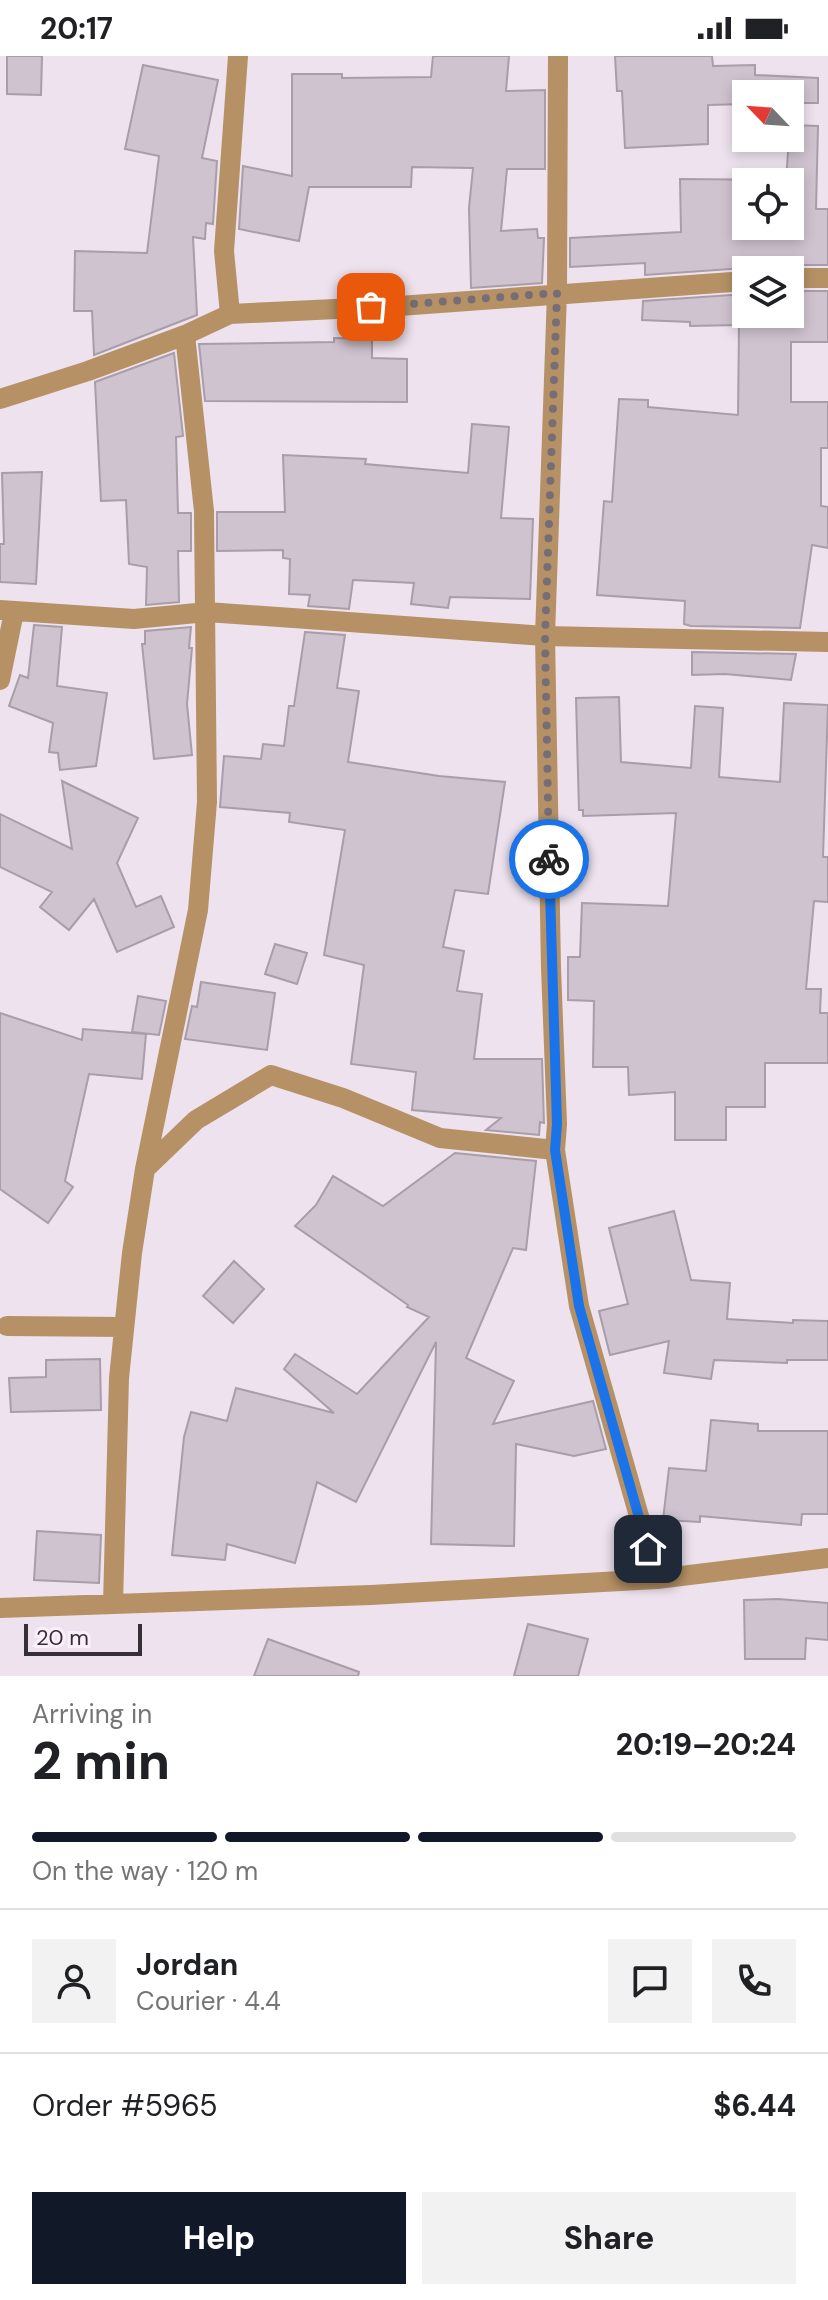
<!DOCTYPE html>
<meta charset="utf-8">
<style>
:root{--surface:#fff;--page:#f2f2f2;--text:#202124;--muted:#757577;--line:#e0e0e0;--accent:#111827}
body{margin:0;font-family:"DM Sans",sans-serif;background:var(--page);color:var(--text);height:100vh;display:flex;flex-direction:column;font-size:30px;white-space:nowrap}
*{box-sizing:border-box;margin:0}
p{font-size:26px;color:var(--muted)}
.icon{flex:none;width:44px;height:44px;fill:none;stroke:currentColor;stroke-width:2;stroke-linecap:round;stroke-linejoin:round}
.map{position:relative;height:1620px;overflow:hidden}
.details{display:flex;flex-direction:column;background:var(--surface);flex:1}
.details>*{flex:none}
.needle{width:52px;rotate:295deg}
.tools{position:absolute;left:732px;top:24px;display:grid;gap:16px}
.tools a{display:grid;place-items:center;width:72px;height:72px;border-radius:0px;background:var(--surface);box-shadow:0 4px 12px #0003;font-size:40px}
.scale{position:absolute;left:24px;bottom:20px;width:118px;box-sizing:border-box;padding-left:8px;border:4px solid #353035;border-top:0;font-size:22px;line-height:28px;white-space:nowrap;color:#353035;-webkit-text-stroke:6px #fbeffb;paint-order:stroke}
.pin{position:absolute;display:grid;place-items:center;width:68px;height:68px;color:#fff;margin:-34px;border-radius:16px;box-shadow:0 4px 12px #0006}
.courier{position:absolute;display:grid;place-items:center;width:80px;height:80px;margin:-40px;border:6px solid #1a73e8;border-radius:50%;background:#fff;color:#222;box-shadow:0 2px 10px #0007}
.summary em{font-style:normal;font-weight:800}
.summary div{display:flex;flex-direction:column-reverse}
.summary{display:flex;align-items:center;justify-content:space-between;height:136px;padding:0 32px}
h1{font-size:52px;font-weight:800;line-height:60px}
.bar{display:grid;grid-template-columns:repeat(4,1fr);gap:12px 8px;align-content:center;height:96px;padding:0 32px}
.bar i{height:10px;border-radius:6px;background:var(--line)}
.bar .selected{background:var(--accent)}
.bar p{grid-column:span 4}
.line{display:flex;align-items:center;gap:20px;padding:0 32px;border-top:2px solid var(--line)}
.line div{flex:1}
.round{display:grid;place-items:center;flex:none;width:84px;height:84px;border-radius:0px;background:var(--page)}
.button{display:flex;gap:16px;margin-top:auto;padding:16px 32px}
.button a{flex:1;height:92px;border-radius:0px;background:var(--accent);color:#fff;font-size:32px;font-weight:800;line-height:92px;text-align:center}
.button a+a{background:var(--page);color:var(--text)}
.status{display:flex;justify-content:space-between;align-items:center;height:56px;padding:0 40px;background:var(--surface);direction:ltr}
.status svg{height:22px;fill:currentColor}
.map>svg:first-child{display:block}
.building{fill:#cfc3cf;stroke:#a89da8;stroke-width:2;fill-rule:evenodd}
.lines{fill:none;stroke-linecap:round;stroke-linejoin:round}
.minor{stroke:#b69165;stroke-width:20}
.done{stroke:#756e76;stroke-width:8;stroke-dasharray:0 14.4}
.route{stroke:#1a73e8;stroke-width:10}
</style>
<div class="status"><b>20:17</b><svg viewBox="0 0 49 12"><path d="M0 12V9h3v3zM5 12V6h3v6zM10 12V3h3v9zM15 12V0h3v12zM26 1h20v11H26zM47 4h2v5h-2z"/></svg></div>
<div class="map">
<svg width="828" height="1620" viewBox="0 0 828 1620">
<rect width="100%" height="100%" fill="#ede2ee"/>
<path class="building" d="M7 0H42L41 39 7 38Z
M433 0H509L506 35 545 34V113H507L501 175 537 173 538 182H544L542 227 471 232 469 152 473 112 412 111 411 131H309L299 185 239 173 243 110 292 120V18H342V22L431 21Z
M615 0H712L713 10 755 9V19L818 22V47H790V38H746V48L708 49V88L625 92 622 35H617Z
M143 9 218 24 202 102 217 105 213 168 206 167 205 183 193 181 197 259 94 299 92 255H74L75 195 147 197 159 100 125 93Z
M790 69 818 70 816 153H828V209H790L780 214 745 212 645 219V207L570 211V182L681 176 680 123 786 124ZM746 126H790V170H746Z
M790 235H828V286H791V346H828V392H821V450L828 451V492L812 489 800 572 691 570 684 568 685 545 597 539 604 445 612 446 619 343 648 344V351L738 359 739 269 690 270V266L642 264 643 245 746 238V258H790Z
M334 282 372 283V302L407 303V346L205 345 199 288 334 286Z
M174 297 183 380 176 381 178 457H191V495H178L179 546 146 549 147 511 129 508 126 444 101 445 95 326Z
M472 368 509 371 501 462 533 463 530 543 450 541 448 552 411 548 414 527 353 524 349 553 308 550 310 539 289 538 290 503 283 502V494L217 495V456H285L283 399 366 403 365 408 468 417Z
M42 416 36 528 0 526V488H4L2 417Z
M34 569 62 571 57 630 107 637 96 710 60 714 58 697 49 696 53 667 9 650 20 619 28 622Z
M191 571 189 592H192L187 648 192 699 154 703 142 588H145V575Z
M305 576 345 579 337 632 359 635 348 706 439 720 505 726 488 838 455 834 443 891 464 895 457 935 482 938 474 1003H542L544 1067 540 1066 539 1079 486 1074 501 1062 412 1054 416 1016 351 1008 364 909 324 899 345 774 289 766 290 757 220 751 224 700 261 703 263 688 284 690 289 650H294Z
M692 596 796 598 791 624 725 618 692 619Z
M619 641 621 706 691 712 695 650 723 652 719 721 780 726 784 647 828 649 823 801H828V846L814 845 806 933H821L820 957H828V1007H765V1051H726V1084H675V1036L629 1039 628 1011H593L594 945 568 944V901H580L582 847 668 850 676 757 583 760V754H579L576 642Z
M62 725 138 762 117 807 136 851 161 840 174 871 117 896 94 843 69 874 40 851 52 836 0 811V758L72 793Z
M275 888 307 897 297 928 265 918Z
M201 926 275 937 267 994 185 983 192 950 197 951Z
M138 940 166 945 159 979 132 976Z
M0 957 82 984 83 973 146 978 142 1023 89 1018 65 1125 73 1131 48 1167 0 1133Z
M455 1097 536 1105 526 1194 513 1192 466 1302 514 1325 493 1368 593 1345 606 1393 574 1400 516 1388 514 1490 431 1488 436 1286 356 1446 317 1426 295 1507 227 1488 225 1504 172 1499 184 1381 191 1356 227 1365 236 1332 334 1357 284 1313 295 1298 357 1338 429 1261 407 1251 408 1249 295 1170 316 1149 333 1120 383 1150Z
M674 1155 691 1224 730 1227 727 1263 793 1267V1264L828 1265V1304H787V1307L714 1304 711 1323 664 1317 669 1285 610 1299 599 1255 628 1248 609 1172Z
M234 1205 264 1233 233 1267 203 1240Z
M100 1303 101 1354 11 1356 9 1322 46 1321V1304Z
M711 1364 758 1368V1375H828V1458H802L801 1469 700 1460V1466L663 1464 669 1412 706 1415Z
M37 1475 101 1479 99 1527 34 1524Z
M778 1543 828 1547V1584L806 1582 805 1603H745L744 1544Z
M528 1568 588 1583 578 1620H514Z
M268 1583 359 1616 358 1620H254Z"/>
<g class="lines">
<path class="minor" d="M558 0 557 237 545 580 551 912 557 1068 555 1094 579 1250 657 1523
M790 222H828
M230 258 224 195 238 0
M0 343 88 315 185 279 230 258 399 250 746 225
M0 554 134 563 207 556 545 580 828 586
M0 624 14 556
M145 1113 196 1064 271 1019 343 1042 440 1082 555 1094
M7 1270 124 1271
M113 1548 119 1322 132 1197 145 1113 198 854 207 746 204 455 185 279
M0 1552 371 1539 657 1523 828 1502"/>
</g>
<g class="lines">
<path class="done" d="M371 251 557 237 545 580 549 803"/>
<path class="route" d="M549 803 557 1068 555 1094 579 1250 648 1493"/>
</g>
</svg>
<div class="tools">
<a><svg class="needle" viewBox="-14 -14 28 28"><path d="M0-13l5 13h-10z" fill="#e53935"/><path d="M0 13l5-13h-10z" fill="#757577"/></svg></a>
<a><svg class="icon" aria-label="locate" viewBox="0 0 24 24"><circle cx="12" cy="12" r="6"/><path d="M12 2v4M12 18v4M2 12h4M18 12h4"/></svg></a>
<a><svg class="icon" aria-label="layers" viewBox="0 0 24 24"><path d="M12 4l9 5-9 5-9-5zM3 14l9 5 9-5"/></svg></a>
</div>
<div class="scale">20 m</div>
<div class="pin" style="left:371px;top:251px;background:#ea580c"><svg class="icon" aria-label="bag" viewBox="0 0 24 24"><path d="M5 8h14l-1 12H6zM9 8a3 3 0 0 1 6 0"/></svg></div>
<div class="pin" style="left:648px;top:1493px;background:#1f2937"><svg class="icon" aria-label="home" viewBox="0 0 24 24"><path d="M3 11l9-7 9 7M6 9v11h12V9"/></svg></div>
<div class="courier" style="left:549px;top:803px"><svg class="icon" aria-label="bike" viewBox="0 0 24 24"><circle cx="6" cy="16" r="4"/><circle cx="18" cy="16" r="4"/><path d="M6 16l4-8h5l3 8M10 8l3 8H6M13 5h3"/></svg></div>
</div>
<section class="details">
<div class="summary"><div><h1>2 min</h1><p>Arriving in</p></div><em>20:19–20:24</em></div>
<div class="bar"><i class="selected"></i><i class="selected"></i><i class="selected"></i><i></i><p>On the way · 120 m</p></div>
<div class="line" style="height:144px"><a class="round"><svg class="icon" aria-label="person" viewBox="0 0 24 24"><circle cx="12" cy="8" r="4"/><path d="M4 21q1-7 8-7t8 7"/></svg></a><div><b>Jordan</b><p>Courier · 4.4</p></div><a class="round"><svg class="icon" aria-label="chat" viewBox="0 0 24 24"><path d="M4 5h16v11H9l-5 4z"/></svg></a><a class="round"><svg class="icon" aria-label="phone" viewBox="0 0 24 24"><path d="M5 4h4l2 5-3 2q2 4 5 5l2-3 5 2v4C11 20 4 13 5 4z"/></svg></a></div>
<div class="line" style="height:104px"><div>Order #5965</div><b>$6.44</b></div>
<div class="button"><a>Help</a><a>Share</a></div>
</section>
